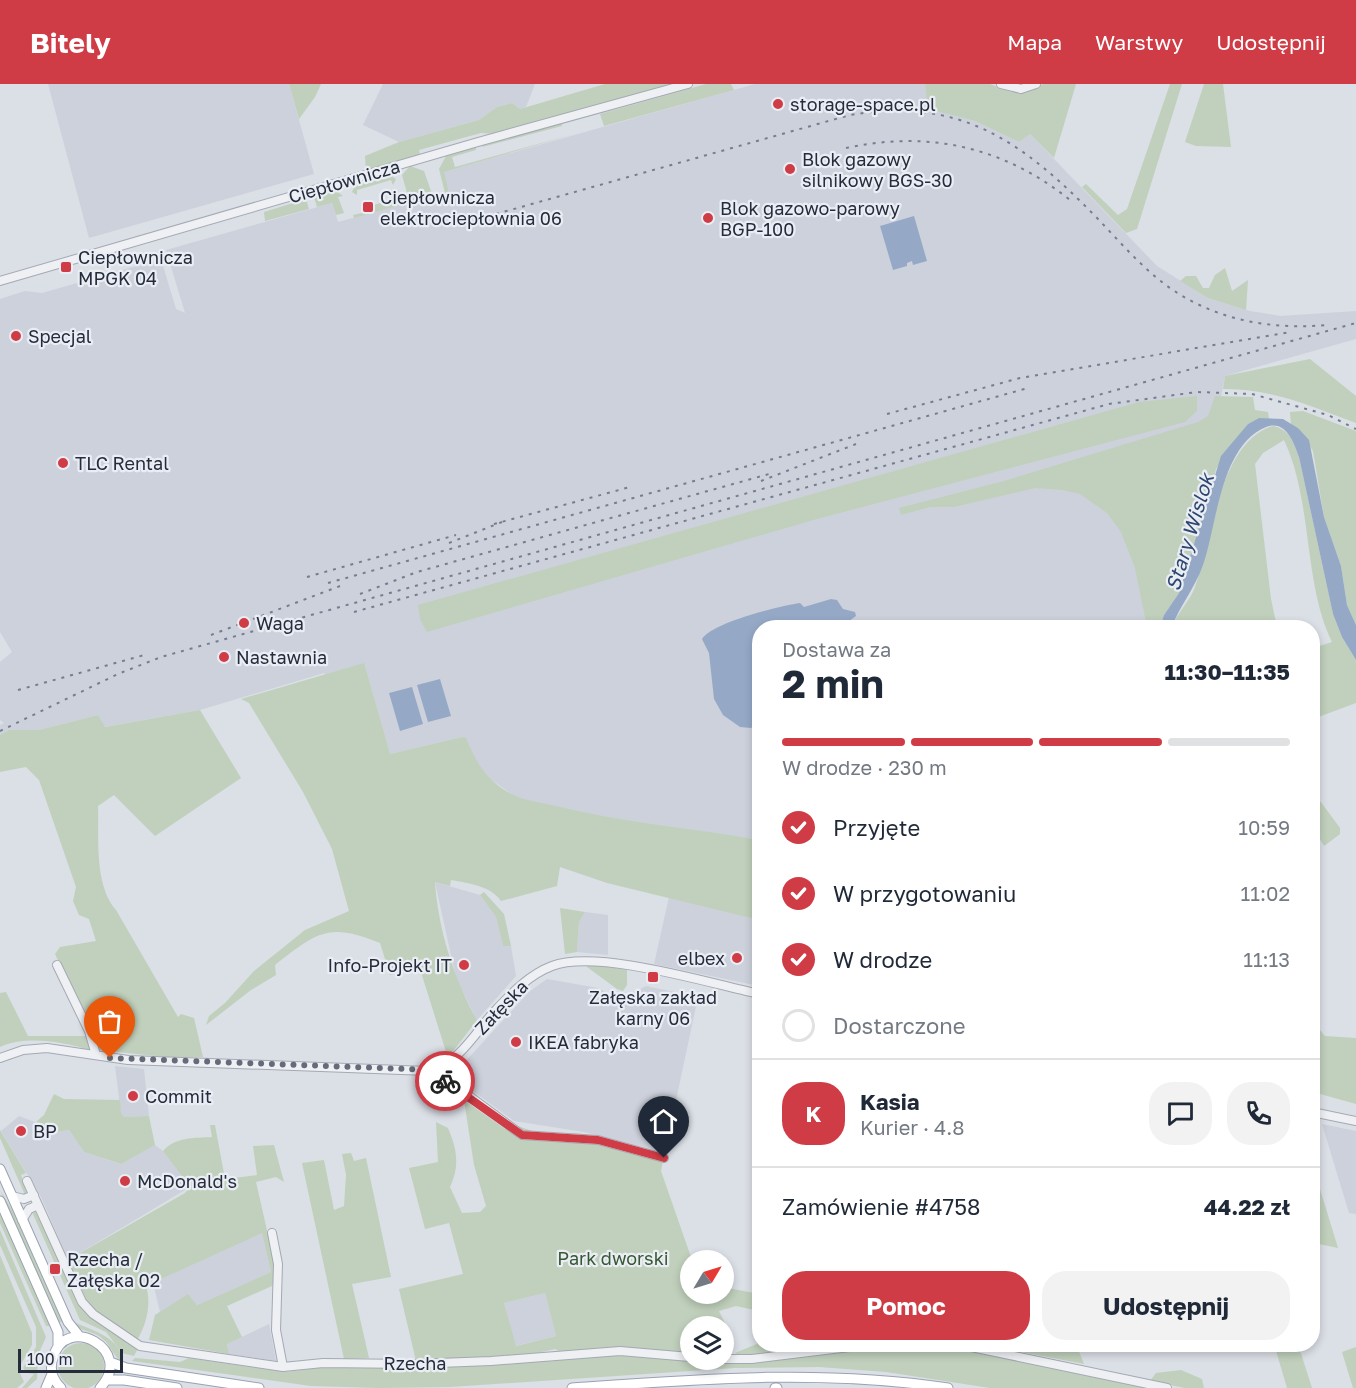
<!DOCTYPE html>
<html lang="pl">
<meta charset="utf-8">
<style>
:root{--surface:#fff;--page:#f2f2f3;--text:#1f2937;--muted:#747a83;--line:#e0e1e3;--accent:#d03c46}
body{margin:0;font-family:"Golos Text",sans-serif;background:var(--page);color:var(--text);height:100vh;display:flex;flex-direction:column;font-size:22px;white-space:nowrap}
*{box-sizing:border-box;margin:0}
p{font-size:20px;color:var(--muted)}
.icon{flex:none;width:33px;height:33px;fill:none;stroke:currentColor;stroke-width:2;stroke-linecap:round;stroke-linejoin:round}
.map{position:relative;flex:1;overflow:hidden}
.drawer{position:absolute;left:752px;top:536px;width:568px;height:732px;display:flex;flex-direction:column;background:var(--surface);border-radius:24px;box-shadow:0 3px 9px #0003}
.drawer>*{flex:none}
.needle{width:39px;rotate:52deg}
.controls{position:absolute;left:680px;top:1166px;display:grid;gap:12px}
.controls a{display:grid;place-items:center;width:54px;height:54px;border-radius:50%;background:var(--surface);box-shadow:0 3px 9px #0003;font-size:30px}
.scale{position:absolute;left:18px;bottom:15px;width:105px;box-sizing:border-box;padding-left:6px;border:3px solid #252c3c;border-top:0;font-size:16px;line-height:21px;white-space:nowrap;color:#252c3c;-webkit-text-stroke:4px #eaeef4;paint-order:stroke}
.pin{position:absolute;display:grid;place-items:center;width:51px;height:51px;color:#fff;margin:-62px -26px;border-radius:50% 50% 50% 0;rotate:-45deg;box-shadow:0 0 6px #0007}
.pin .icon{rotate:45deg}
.courier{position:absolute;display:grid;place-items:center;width:60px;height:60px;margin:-30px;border:4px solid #d03c46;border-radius:50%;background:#fff;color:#222;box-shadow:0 2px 8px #0007}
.headline em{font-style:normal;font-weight:700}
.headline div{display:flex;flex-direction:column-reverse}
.headline{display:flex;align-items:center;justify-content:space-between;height:102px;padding:0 30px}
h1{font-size:39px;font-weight:700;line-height:45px}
.bar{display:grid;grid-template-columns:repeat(4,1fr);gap:9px 6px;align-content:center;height:72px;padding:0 30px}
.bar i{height:8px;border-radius:4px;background:var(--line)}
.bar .active{background:var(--accent)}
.bar p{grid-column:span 4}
.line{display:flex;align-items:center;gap:15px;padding:0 30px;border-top:2px solid var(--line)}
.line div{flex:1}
.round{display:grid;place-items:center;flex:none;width:63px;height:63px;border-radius:24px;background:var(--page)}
ol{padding:0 30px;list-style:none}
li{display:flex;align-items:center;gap:18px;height:66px}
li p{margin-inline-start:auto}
li .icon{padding:6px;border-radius:50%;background:var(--accent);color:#fff;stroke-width:4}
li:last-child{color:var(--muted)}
li i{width:33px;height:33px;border:3px solid var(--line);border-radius:50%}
.button{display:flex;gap:12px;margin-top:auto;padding:12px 30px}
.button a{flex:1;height:69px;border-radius:24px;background:var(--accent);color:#fff;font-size:24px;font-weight:700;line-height:69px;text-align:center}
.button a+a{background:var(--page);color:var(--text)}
header{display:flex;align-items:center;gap:36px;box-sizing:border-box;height:84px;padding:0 30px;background:var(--accent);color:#fff}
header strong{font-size:28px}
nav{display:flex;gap:33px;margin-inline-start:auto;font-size:21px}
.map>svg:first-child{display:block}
.built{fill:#cdd1db}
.green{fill:#c0d0bc;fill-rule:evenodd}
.water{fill:#95a9c7}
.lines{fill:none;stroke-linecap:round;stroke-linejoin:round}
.minor-casing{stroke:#a4a9b3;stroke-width:10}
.major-casing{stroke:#9aa2b2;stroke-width:11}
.minor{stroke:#eef0f4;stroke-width:8}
.major{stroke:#fff;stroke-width:9}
.rail{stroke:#757d90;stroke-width:2;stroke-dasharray:3 6;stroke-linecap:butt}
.done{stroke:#656b78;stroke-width:6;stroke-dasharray:0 10.8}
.route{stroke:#d03c46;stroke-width:8}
.poi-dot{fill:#d03c46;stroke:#eaeef4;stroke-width:2}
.labels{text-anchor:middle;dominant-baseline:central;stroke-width:4.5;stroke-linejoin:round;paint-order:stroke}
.poi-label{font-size:18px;fill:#252c3c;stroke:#eaeef4;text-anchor:start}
.street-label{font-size:18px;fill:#252c3c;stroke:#eaeef4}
.park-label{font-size:18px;fill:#365832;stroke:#eaeef4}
.water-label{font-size:20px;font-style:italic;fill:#2f4770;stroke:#eaeef4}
</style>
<header>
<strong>Bitely</strong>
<nav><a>Mapa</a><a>Warstwy</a><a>Udostępnij</a></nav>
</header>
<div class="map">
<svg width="1356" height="1304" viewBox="0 0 1356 1304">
<rect width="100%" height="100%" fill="#dbdfe6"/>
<path class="built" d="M48 0H289L314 90 89 154Z
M383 0H535L526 23 520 25 512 19 497 23 479 36 399 58 363 41Z
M755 0H925L929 25 975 37 1019 58 1030 50 1157 182 1208 214 1250 227 1281 232 1356 227V255L1225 292 1216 339 1160 543H759V756L584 730 532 718 514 712 489 694 476 680 466 655 462 653 390 670 324 589 200 626 104 643 98 631 39 646H9L0 651V641L4 639 0 636V578L12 568 0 548V215L25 207 42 209 161 175 176 225 185 229 166 166 332 119 338 138 445 109 449 107 443 88Z
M435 798 480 811 496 833 503 862H511L516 892 477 936 456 894Z
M669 813 759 836V902L654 880Z
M585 828 608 831V871L577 868 579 838Z
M547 895 598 904 620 916 646 902 698 913 665 1068 584 1048 514 1037 452 992 529 908Z
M115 982 144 985 149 1032 124 1033 121 1029Z
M19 1032 43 1041 49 1049 69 1046 84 1068 120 1080 155 1061 163 1067 190 1103 68 1176 41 1113 1 1047Z
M1322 1040 1356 1047V1130L1349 1129Z
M262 1148 271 1188 197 1221 188 1211 160 1228 153 1199Z
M545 1209 556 1252 515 1262 504 1219Z
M269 1240 276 1277 229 1270 227 1260Z"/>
<path class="green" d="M289 0H321L315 13 299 35Z
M605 0H673L494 50 481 49 419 66 420 71 366 87 365 72 399 58 479 36 497 23 512 19 520 25Z
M706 0H731L734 6 604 42 600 30Z
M925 0H990L1011 8 1035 5 1043 0H1076L1054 74 1030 50 1019 58 975 37 928 25Z
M1170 0H1182L1137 145 1126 149 1082 103 1086 100 1118 131 1127 125Z
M1204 0H1223L1231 63 1196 62 1185 58Z
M562 39V42L482 63 484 61Z
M574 50 444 88 449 108 445 109 439 85 446 72 476 63V66L452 73 455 83Z
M410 82 424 87 432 110 407 109 402 91Z
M390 91 396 95 393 101 391 96 357 106V111L352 108 355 102Z
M335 106 343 112 338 113 344 129 336 131 332 119 317 123 314 113Z
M408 111 430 113 354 134 353 131 371 127 370 122Z
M306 115 309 125 265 137 264 128Z
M1225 184 1232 207 1248 196 1246 226 1208 214 1180 197 1186 192H1196L1203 204H1209L1215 191Z
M1310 275 1356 312V339C1313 323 1270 304 1223 305L1225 292Z
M1197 312V327L1185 338 817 435 427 548 420 535 418 521 1139 318Z
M1215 312 1253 313 1255 326 1268 328 1269 335 1259 334 1248 340 1216 385 1208 419 1179 509 1164 531 1160 543H1147L1135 484 1121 448 1107 429 1080 410 1063 406 1035 404 954 423H930L901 431 899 424 1004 397 1198 338 1208 332Z
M1303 327 1356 347V541L1347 521 1341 482 1324 433 1313 367 1298 344 1291 340 1290 328Z
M1273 342C1290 346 1293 357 1299 373L1333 530 1342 553 1356 576V619L1313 635V564L1332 558C1303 499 1313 417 1284 356L1263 369 1255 380 1271 515 1277 543H1172C1177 529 1190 517 1195 503 1211 457 1219 358 1273 342Z
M364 579 390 670 462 653 466 654C475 676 483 691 503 705 520 717 540 718 560 723 625 739 693 744 759 756V836L607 799 560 783 557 802 501 817C491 802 468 799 451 796L450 802 435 798C438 845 454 895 477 936L448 974 420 885 390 891 380 859C329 838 317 848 275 881L276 891 251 906 206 941 209 932 225 919 254 887 305 846 349 827 332 765 303 708 249 619 241 615Z
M200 626 241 694 155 752 114 711 98 722C99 754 94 801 116 826L178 933 181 930 194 934 203 973H166L98 966 93 951 55 870 60 863 96 857 89 835 79 831 73 817 76 803 39 696 26 683 0 688V651L9 646H39L98 631 105 643Z
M1312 706 1340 744V750L1324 762 1313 743Z
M484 808 504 830 511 862H503L496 833 480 811Z
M560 824 585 828 579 838 577 868 565 870Z
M588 880 627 886V901L623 907 617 905 587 883Z
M1313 907 1320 946 1325 952 1356 954V1020L1313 1008Z
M6 908 28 952H89L90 966C64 958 26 951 0 963V909Z
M54 1010 64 1015 120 1016 121 1029 124 1033 149 1032 155 1061 121 1080 84 1068 69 1046 49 1049 43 1041 36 1038 44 1031Z
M464 1016 505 1045 509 1039 535 1048 585 1050 664 1072 661 1087 692 1176H690V1209H723V1203L759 1210V1227L736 1222 719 1227 726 1241 723 1243 690 1242V1270L622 1263 561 1268 555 1265 533 1270 416 1277 399 1205 463 1190 449 1139 425 1145 409 1084 438 1078 436 1038 448 1044C457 1065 460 1082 450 1103L462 1129 480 1128 486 1122 474 1081ZM545 1209 556 1252 516 1262 504 1219Z
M210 1041H215L225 1095 257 1091 253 1062 274 1061 284 1098 276 1093 256 1098 276 1186 272 1202 227 1222 242 1253 227 1260 229 1270 149 1256 155 1231 188 1210 197 1221 271 1188 262 1149 146 1202C152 1220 146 1242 136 1258L94 1226 86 1215 68 1176 185 1109 190 1103 163 1067C175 1053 194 1054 212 1053Z
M0 1046 26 1089 21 1091 27 1107 25 1111 0 1054Z
M351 1069 354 1077 366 1074 391 1193 352 1200 369 1274 344 1275 302 1079 324 1076 334 1126 344 1122 346 1091 342 1070Z
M1312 1082H1313L1338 1164 1319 1160 1313 1139Z
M0 1106 16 1132 63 1237 59 1239Z
M0 1127 51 1242H46L0 1139Z
M35 1127 85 1227 137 1266 134 1272 122 1269 106 1248 80 1236 32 1128Z
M0 1146 46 1253 38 1271 37 1295 27 1304H22L34 1290 27 1289 23 1284 36 1263V1243L0 1161Z
M0 1171 32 1249V1261L18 1285 24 1298 17 1304H0Z
M76 1239C94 1247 121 1254 123 1278 113 1273 112 1263 104 1256 95 1247 82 1248 73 1240Z
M759 1259V1260H838L741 1273 735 1269Z
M58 1282a23 23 0 1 1 46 0a23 23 0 1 1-46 0Z
M931 1260 955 1263 1146 1304H990L886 1288 819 1283 735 1284 450 1303 379 1304 311 1302 132 1277 135 1274 180 1278 189 1274 285 1288 335 1282 416 1284 625 1270 720 1280 761 1278 844 1267Z
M979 1260H1076L1084 1280Z
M1274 1260H1298L1312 1304H1287Z
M1356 1263V1304H1353L1342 1268Z
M1181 1286 1202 1295 1204 1304H1185L1150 1297 1156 1289Z"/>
<path class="water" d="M914 132 927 177 913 181 912 177 907 179V182L893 186 880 142Z
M1259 334 1283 335 1298 344 1309 356 1324 433 1341 482 1347 521 1356 541V576L1342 553 1333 530 1299 373C1294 359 1286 335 1266 343 1220 362 1217 441 1203 481 1195 504 1179 523 1172 543H1160L1164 531 1179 509 1221 372 1248 340Z
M831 515 837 516 843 525 855 528 856 532 849 537V543H759V637L751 644 740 643 723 631 714 615 709 569 702 555C713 538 780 522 800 519L804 523Z
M440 595 451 632 428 638 417 601Z
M412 603 423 640 400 647 389 609Z"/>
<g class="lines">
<g class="minor-casing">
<path id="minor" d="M1001 0 1021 5 1036 0
M0 197 478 58 688 0
M57 881 89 947 96 971
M0 974 23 966 47 964 128 976 428 987C456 982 475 950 492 930 510 911 528 891 552 882 597 865 709 899 759 910
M434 986 522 1051 598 1056 664 1074
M1312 1028 1356 1037
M27 1097 82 1218 93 1230 140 1262 283 1283 323 1279 413 1280 491 1277 620 1267 690 1273
M12 1112 24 1115 34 1111
M22 1136 29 1125 38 1121
M272 1149 278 1180 276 1246 283 1283
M957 1260 1167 1304
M711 1275H752L874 1260"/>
</g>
<g class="major-casing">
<path id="major" d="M0 1085 68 1238 80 1253
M0 1117 58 1248V1263
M110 1278 126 1284 259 1304
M107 1296H124L177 1304
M46 1304 52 1290
M61 1304C53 1296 49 1285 53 1274 65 1228 136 1266 100 1304
M572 1304C698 1295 822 1285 948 1304
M775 1304H777"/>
</g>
<use href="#minor" class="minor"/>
<use href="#major" class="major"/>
<path class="rail" d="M846 64C929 46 1004 63 1070 116
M496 130 850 31C962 12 1024 59 1098 135 1121 159 1143 185 1170 204 1216 236 1271 246 1326 241
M887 330 1020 294 1291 248
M761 397 856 360
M494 440 630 403
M449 459 502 438
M307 493 456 451
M328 499 1028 304
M360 510 417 488 769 390
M354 528 1109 320 1197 308 1252 310 1328 331 1356 345
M211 551 340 502
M18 606 148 570
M0 647 118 590 161 573 1356 239"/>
</g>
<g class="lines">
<path class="done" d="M110 974 434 986 445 997"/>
<path class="route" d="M445 997 522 1051 598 1056 664 1074"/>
</g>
<g class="poi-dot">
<circle cx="778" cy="20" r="6"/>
<circle cx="790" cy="85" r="6"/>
<rect x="362" y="117" width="12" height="12" rx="3"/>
<circle cx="708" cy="134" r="6"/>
<rect x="60" y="177" width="12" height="12" rx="3"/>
<circle cx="16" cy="252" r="6"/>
<circle cx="63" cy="379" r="6"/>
<circle cx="244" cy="539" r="6"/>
<circle cx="224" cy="573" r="6"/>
<circle cx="737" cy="874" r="6"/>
<circle cx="464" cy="881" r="6"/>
<rect x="647" y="887" width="12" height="12" rx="3"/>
<circle cx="516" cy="958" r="6"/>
<circle cx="133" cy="1012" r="6"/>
<circle cx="21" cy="1047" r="6"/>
<circle cx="125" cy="1097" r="6"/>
<rect x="49" y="1179" width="12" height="12" rx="3"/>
</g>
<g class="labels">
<g class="poi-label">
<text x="790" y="20">storage-space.pl</text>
<text x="802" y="75">Blok gazowy<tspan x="802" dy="21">silnikowy BGS-30</tspan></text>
<text x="380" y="113">Ciepłownicza<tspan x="380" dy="21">elektrociepłownia 06</tspan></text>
<text x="720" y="124">Blok gazowo-parowy<tspan x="720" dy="21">BGP-100</tspan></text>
<text x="78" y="173">Ciepłownicza<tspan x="78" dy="21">MPGK 04</tspan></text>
<text x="28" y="252">Specjal</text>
<text x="75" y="379">TLC Rental</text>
<text x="256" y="539">Waga</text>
<text x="236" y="573">Nastawnia</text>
<text x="725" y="874" text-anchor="end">elbex</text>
<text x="452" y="881" text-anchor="end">Info-Projekt IT</text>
<text x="653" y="913" text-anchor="middle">Załęska zakład<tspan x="653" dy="21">karny 06</tspan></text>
<text x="528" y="958">IKEA fabryka</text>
<text x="145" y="1012">Commit</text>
<text x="33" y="1047">BP</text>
<text x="137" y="1097">McDonald's</text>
<text x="67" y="1175">Rzecha /<tspan x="67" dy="21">Załęska 02</tspan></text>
</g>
<g class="street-label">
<text transform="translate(344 97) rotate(-16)">Ciepłownicza</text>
<text transform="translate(501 923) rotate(-46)">Załęska</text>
<text x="415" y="1279">Rzecha</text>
</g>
<g class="park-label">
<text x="613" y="1174">Park dworski</text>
</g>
<g class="water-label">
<text transform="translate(1189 448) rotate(-73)">Stary Wislok</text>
</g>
</g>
</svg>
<div class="controls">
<a><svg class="needle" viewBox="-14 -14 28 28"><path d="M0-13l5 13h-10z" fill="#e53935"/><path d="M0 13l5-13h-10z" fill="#747a83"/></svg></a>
<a><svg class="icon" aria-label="layers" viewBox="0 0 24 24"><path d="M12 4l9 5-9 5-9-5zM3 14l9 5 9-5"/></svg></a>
</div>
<div class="scale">100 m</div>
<div class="pin" style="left:110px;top:974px;background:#ea580c"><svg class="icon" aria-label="bag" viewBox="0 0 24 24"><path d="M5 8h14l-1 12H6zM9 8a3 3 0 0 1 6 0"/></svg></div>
<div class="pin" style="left:664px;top:1074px;background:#1f2937"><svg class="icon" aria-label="home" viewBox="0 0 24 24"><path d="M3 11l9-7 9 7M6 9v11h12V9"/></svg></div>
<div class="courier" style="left:445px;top:997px"><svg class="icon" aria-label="bike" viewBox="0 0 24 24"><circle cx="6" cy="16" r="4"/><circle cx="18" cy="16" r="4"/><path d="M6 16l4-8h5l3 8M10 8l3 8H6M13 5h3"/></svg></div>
<section class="drawer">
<div class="headline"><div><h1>2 min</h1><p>Dostawa za</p></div><em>11:30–11:35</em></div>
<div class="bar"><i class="active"></i><i class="active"></i><i class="active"></i><i></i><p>W drodze · 230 m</p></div>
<ol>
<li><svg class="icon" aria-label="check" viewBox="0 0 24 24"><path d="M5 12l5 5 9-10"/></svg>Przyjęte<p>10:59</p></li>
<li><svg class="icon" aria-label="check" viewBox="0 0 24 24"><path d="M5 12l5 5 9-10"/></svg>W przygotowaniu<p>11:02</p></li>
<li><svg class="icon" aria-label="check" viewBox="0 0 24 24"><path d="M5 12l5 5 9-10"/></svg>W drodze<p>11:13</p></li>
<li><i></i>Dostarczone</li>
</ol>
<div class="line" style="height:108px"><b class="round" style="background:var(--accent);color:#fff">K</b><div><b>Kasia</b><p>Kurier · 4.8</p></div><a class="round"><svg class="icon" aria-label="chat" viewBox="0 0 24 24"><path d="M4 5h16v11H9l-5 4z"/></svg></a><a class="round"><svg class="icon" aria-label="phone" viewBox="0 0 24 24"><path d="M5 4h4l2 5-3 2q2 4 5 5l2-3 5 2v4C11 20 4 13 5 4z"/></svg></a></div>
<div class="line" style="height:78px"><div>Zamówienie #4758</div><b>44.22 zł</b></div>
<div class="button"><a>Pomoc</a><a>Udostępnij</a></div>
</section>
</div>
